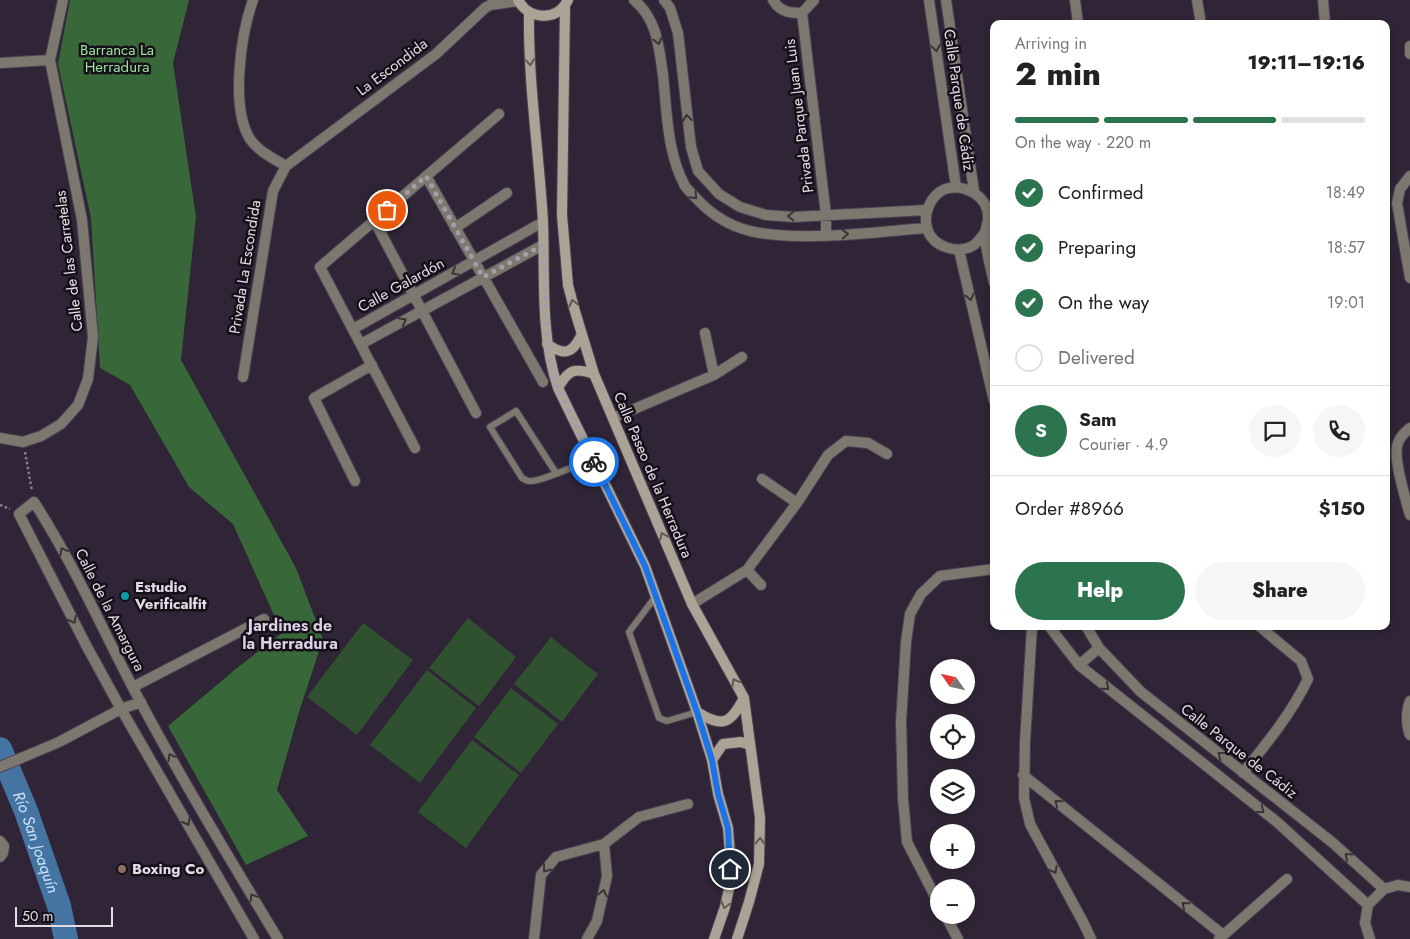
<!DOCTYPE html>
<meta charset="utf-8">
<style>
:root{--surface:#fff;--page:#f6f6f6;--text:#222;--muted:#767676;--line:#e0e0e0;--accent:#2b744d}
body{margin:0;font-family:Jost,sans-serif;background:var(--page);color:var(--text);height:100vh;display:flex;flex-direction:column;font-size:19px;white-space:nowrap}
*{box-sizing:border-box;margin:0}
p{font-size:16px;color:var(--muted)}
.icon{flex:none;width:28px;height:28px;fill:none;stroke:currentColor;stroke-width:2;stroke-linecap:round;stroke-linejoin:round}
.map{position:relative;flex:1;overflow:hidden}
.drawer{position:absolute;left:990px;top:20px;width:400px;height:610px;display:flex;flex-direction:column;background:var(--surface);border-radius:10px;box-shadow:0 2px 8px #0003}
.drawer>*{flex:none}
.needle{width:32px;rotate:304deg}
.fabs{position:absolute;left:930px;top:659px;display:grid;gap:10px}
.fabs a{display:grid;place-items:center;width:45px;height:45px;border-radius:50%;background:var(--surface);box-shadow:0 2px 8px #0003;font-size:25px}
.scale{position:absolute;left:15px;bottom:12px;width:98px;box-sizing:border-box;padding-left:5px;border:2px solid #e3dde8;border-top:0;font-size:14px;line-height:18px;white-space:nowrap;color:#e3dde8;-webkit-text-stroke:4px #151018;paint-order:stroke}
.pin{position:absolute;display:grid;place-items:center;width:42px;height:42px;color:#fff;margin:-21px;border:2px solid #fff;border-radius:50%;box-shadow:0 1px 5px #0007}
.courier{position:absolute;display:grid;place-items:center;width:50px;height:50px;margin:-25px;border:4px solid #1a73e8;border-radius:50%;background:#fff;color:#222;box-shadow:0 1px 6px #0007}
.summary em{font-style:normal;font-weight:800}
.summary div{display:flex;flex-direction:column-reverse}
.summary{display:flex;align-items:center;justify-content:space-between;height:85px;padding:0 25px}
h1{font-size:32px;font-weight:800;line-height:38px}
.bar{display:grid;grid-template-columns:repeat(4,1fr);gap:8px 5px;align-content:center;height:60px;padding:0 25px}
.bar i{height:6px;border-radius:4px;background:var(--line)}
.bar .active{background:var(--accent)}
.bar p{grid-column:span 4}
.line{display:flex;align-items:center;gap:12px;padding:0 25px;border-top:1px solid var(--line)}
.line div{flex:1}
.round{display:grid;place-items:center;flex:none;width:52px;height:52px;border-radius:26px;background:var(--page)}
ol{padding:0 25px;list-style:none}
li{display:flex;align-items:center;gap:15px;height:55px}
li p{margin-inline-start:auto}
li .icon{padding:5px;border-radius:50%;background:var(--accent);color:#fff;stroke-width:4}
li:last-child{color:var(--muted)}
li i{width:28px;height:28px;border:2px solid var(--line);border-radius:50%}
.button{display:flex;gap:10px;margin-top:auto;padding:10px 25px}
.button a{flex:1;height:58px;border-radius:30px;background:var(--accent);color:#fff;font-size:20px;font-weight:800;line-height:58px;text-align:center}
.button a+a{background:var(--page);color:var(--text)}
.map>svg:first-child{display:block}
.green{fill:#2f5130}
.forest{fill:#386739}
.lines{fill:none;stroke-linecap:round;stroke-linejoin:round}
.river{stroke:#4574a2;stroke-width:24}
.lane-casing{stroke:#4c4252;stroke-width:8}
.street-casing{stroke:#4c4252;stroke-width:12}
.secondary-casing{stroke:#4c4252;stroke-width:12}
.path{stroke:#877f8d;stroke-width:2.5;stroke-dasharray:2.5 2.5;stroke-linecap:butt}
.lane{stroke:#7c786f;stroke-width:6}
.street{stroke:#7c786f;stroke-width:10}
.secondary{stroke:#aba496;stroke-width:10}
.oneway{stroke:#393436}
.oneway2{stroke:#605a57}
.done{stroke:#a49daa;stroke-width:5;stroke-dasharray:0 9}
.route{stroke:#1a73e8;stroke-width:6}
.culture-dot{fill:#0f9aa8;stroke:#151018;stroke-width:2}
.education-dot{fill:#8d6e63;stroke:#151018;stroke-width:2}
.labels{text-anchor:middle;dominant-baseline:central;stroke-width:5;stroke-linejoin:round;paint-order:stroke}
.park-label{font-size:15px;fill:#9de39d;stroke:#151018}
.street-label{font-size:15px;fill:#e3dde8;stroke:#151018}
.poi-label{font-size:15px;font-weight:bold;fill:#e3dde8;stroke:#151018;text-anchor:start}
.neighbourhood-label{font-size:16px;font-weight:bold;fill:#dccfe5;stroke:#151018}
.water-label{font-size:16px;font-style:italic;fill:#c9e3ff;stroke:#151018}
</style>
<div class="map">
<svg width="1410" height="939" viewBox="0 0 1410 939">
<rect width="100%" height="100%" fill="#2f2536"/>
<path class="green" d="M468 618 516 657 479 706 429 668Z
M363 623 413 660 357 735 307 697Z
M551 637 598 674 562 722 514 684Z
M427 670 476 708 420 783 370 745Z
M511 688 558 724 521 773 474 737Z
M472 740 519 775 466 848 418 812Z"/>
<path class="forest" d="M70 0H189L173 63 196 217 181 360 296 568 323 639 299 712 277 790 308 836 246 865 168 726 237 668 282 633 233 524 189 487 130 385 100 368 91 218 58 64Z"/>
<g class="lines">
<path class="river" id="s1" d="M0 749 26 811 59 906 66 939"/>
<g class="lane-casing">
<path id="lane" d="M556 473 516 411 490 427 522 478C524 479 527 481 529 481 539 483 581 463 593 459
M656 596 629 632 659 718 667 721 697 712"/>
</g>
<g class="street-casing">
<path id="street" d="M253 0C241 34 230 107 250 139 258 151 274 159 286 166
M634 0C657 19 659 47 663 75 667 112 667 153 685 186 688 190 692 194 695 197 713 217 733 229 760 233 811 241 875 232 927 228
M664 0 670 8 678 33 691 147 698 171 719 194 740 207 766 215 794 217 927 210
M773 0C780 12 789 13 802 13L814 0
M929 0 956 187
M946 0 974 191
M1075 0 1078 24
M1197 0 1201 24
M1323 0 1325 24
M802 13 826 215V235
M1410 46V54
M0 63 50 60
M426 176 543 382
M1410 176 1400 189 1397 203 1410 278
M374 220 476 413
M455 228 507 193
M985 233C981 237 978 242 974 245 958 255 932 247 927 228 923 213 931 195 945 189 965 183 990 197 988 219 988 224 985 229 985 234 985 248 991 269 994 283
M959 250 994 401
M353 329 543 222
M705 333 714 375
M361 344 543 245
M243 377 273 191 286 166 436 54 485 8 490 5 518 1
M613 418 714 375 742 357
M1410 428C1405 432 1400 437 1398 443 1392 457 1406 500 1410 515
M0 438 23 442 41 436 61 424 78 405 88 379 93 337 82 220 50 60 63 0
M415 448 320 267 499 114
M762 479 797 503
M355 481 314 398 372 365
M747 570 761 585
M692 604 747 570 797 503 828 455 846 441 868 443 887 454
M1032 626 1025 742 1024 798 1030 824 1083 922 1091 939
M1049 626 1079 665 1277 822 1368 905
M1086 626 1099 648 1141 692 1333 843 1384 889
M1079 665 1099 648
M133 687 264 619
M1410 701C1406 711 1406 725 1410 735
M0 767 59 742 121 709 141 702
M1243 773C1267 743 1291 714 1308 679L1301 661 1259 626
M1023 775 1223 935
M0 841 4 846 3 853 0 857
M939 904 907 842 903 799 901 722 906 642 910 614 921 594 940 576 994 569
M945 915 958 939
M254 939 121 709 86 645 19 514 34 502C72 561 100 624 132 686 177 772 228 856 278 939
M534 939 541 875 556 857 604 844 639 817 688 804
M587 939 597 921 607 876 604 844
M1219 939 1287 879
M1370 939 1365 923 1368 905 1384 889 1398 885 1410 887"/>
</g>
<g class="secondary-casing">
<path id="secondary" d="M518 0C529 20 557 22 568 0
M565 7 562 215 568 285 574 308 594 374 692 604 744 698 760 818 759 864 749 902 737 939
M529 13C528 83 539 152 543 222 545 277 540 335 558 388L645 566 697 712 712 760 718 794 728 828 730 854V884L725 907 714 939
M547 344C564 356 572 354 581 336
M558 388C568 370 574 367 594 374
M697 712C723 728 730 724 744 698
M712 760 723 744 741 742 750 745"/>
</g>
<path class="path" d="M25 452 32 491
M0 505 10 509"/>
<use href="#lane" class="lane"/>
<use href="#street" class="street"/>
<use href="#secondary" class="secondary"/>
</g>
<defs><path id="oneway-chevron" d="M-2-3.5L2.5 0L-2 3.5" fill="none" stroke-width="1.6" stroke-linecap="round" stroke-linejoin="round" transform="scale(1.25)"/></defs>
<g class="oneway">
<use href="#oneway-chevron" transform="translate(658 41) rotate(76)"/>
<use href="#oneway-chevron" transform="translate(936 48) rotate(82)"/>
<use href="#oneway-chevron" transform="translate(687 118) rotate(-96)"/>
<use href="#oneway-chevron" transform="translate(694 196) rotate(47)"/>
<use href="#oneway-chevron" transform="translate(791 216) rotate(-179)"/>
<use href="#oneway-chevron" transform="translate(845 234) rotate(-3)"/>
<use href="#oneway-chevron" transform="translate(455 272) rotate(151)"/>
<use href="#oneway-chevron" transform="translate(970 297) rotate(77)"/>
<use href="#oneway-chevron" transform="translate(403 321) rotate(-29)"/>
<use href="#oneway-chevron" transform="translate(63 551) rotate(-119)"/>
<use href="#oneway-chevron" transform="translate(73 620) rotate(63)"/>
<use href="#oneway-chevron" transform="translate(1106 687) rotate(39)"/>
<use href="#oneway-chevron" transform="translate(1221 755) rotate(-142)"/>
<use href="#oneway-chevron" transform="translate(171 757) rotate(-119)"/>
<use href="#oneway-chevron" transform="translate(1058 803) rotate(-141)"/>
<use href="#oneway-chevron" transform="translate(1261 810) rotate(38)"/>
<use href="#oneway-chevron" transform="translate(187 822) rotate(60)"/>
<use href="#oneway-chevron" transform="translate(1348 856) rotate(-138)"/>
<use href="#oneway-chevron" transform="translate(546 869) rotate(127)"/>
<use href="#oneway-chevron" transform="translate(1054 870) rotate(62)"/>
<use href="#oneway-chevron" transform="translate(603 893) rotate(-78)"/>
<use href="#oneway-chevron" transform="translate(253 897) rotate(-121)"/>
<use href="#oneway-chevron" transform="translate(1185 905) rotate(-141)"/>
</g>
<g class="oneway2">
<use href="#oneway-chevron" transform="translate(530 62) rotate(85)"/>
<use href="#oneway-chevron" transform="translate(573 303) rotate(-104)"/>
<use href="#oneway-chevron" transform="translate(663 536) rotate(-113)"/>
<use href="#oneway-chevron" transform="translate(735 682) rotate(-119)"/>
<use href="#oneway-chevron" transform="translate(760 841) rotate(-88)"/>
<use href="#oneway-chevron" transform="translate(725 905) rotate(105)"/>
</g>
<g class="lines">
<path class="done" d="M387 210 426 176 483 277 543 245 547 344 550 366 558 388 594 462"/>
<path class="route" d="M594 462 645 566 697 712 712 760 718 794 728 828 730 869"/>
</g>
<circle class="culture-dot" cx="125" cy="596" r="5"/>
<circle class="education-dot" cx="122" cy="869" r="5"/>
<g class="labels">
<g class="park-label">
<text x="117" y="50">Barranca La<tspan x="117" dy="17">Herradura</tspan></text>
</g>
<g class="street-label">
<text transform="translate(392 67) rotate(-37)">La Escondida</text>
<text transform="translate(959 100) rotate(82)">Calle Parque de Cádiz</text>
<text transform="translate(799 116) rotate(-97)">Privada Parque Juan Luis</text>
<text transform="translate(69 261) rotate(-97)">Calle de las Carretelas</text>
<text transform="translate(245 267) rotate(-81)">Privada La Escondida</text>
<text transform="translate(401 285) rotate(-29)">Calle Galardón</text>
<text transform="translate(653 475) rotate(67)">Calle Paseo de la Herradura</text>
<text transform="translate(110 610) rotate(63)">Calle de la Amargura</text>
<text transform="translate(1239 751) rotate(38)">Calle Parque de Cádiz</text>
</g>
<g class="poi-label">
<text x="135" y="587">Estudio<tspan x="135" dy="17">Verificalfit</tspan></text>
<text x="132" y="869">Boxing Co</text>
</g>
<g class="neighbourhood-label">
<text x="290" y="625">Jardines de<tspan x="290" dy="18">la Herradura</tspan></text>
</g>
<g class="water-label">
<text stroke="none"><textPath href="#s1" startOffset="100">Río San Joaquín</textPath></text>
</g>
</g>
</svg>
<div class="fabs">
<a><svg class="needle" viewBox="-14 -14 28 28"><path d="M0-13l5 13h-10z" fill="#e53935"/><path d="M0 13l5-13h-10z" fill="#767676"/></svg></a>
<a><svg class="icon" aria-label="locate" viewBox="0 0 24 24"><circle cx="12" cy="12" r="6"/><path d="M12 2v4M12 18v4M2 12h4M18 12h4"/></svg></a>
<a><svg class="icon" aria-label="layers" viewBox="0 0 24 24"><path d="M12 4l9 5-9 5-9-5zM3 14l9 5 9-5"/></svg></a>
<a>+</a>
<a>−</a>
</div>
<div class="scale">50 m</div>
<div class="pin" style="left:387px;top:210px;background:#ea580c"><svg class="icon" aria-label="bag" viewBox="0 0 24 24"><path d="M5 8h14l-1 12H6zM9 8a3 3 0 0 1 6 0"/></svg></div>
<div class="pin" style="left:730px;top:869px;background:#1f2937"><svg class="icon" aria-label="home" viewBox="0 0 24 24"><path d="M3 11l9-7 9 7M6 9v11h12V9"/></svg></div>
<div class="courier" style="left:594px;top:462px"><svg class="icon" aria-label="bike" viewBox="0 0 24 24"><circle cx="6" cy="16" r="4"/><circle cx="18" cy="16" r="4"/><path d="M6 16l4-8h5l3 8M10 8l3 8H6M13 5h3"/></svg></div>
<section class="drawer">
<div class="summary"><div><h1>2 min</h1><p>Arriving in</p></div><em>19:11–19:16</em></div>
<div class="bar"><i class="active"></i><i class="active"></i><i class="active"></i><i></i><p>On the way · 220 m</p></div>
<ol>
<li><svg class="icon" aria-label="check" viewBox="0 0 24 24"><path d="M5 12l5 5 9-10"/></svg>Confirmed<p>18:49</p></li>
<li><svg class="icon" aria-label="check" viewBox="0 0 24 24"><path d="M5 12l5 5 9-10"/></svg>Preparing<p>18:57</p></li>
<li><svg class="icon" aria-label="check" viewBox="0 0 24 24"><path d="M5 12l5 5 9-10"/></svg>On the way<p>19:01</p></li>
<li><i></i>Delivered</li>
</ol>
<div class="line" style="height:90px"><b class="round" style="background:var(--accent);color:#fff">S</b><div><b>Sam</b><p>Courier · 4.9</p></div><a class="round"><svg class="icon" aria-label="chat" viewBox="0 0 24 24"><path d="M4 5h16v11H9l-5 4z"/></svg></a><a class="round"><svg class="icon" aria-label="phone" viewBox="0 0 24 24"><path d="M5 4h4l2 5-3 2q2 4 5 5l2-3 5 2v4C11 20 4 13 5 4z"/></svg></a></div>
<div class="line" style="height:65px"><div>Order #8966</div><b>$150</b></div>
<div class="button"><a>Help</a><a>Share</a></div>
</section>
</div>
